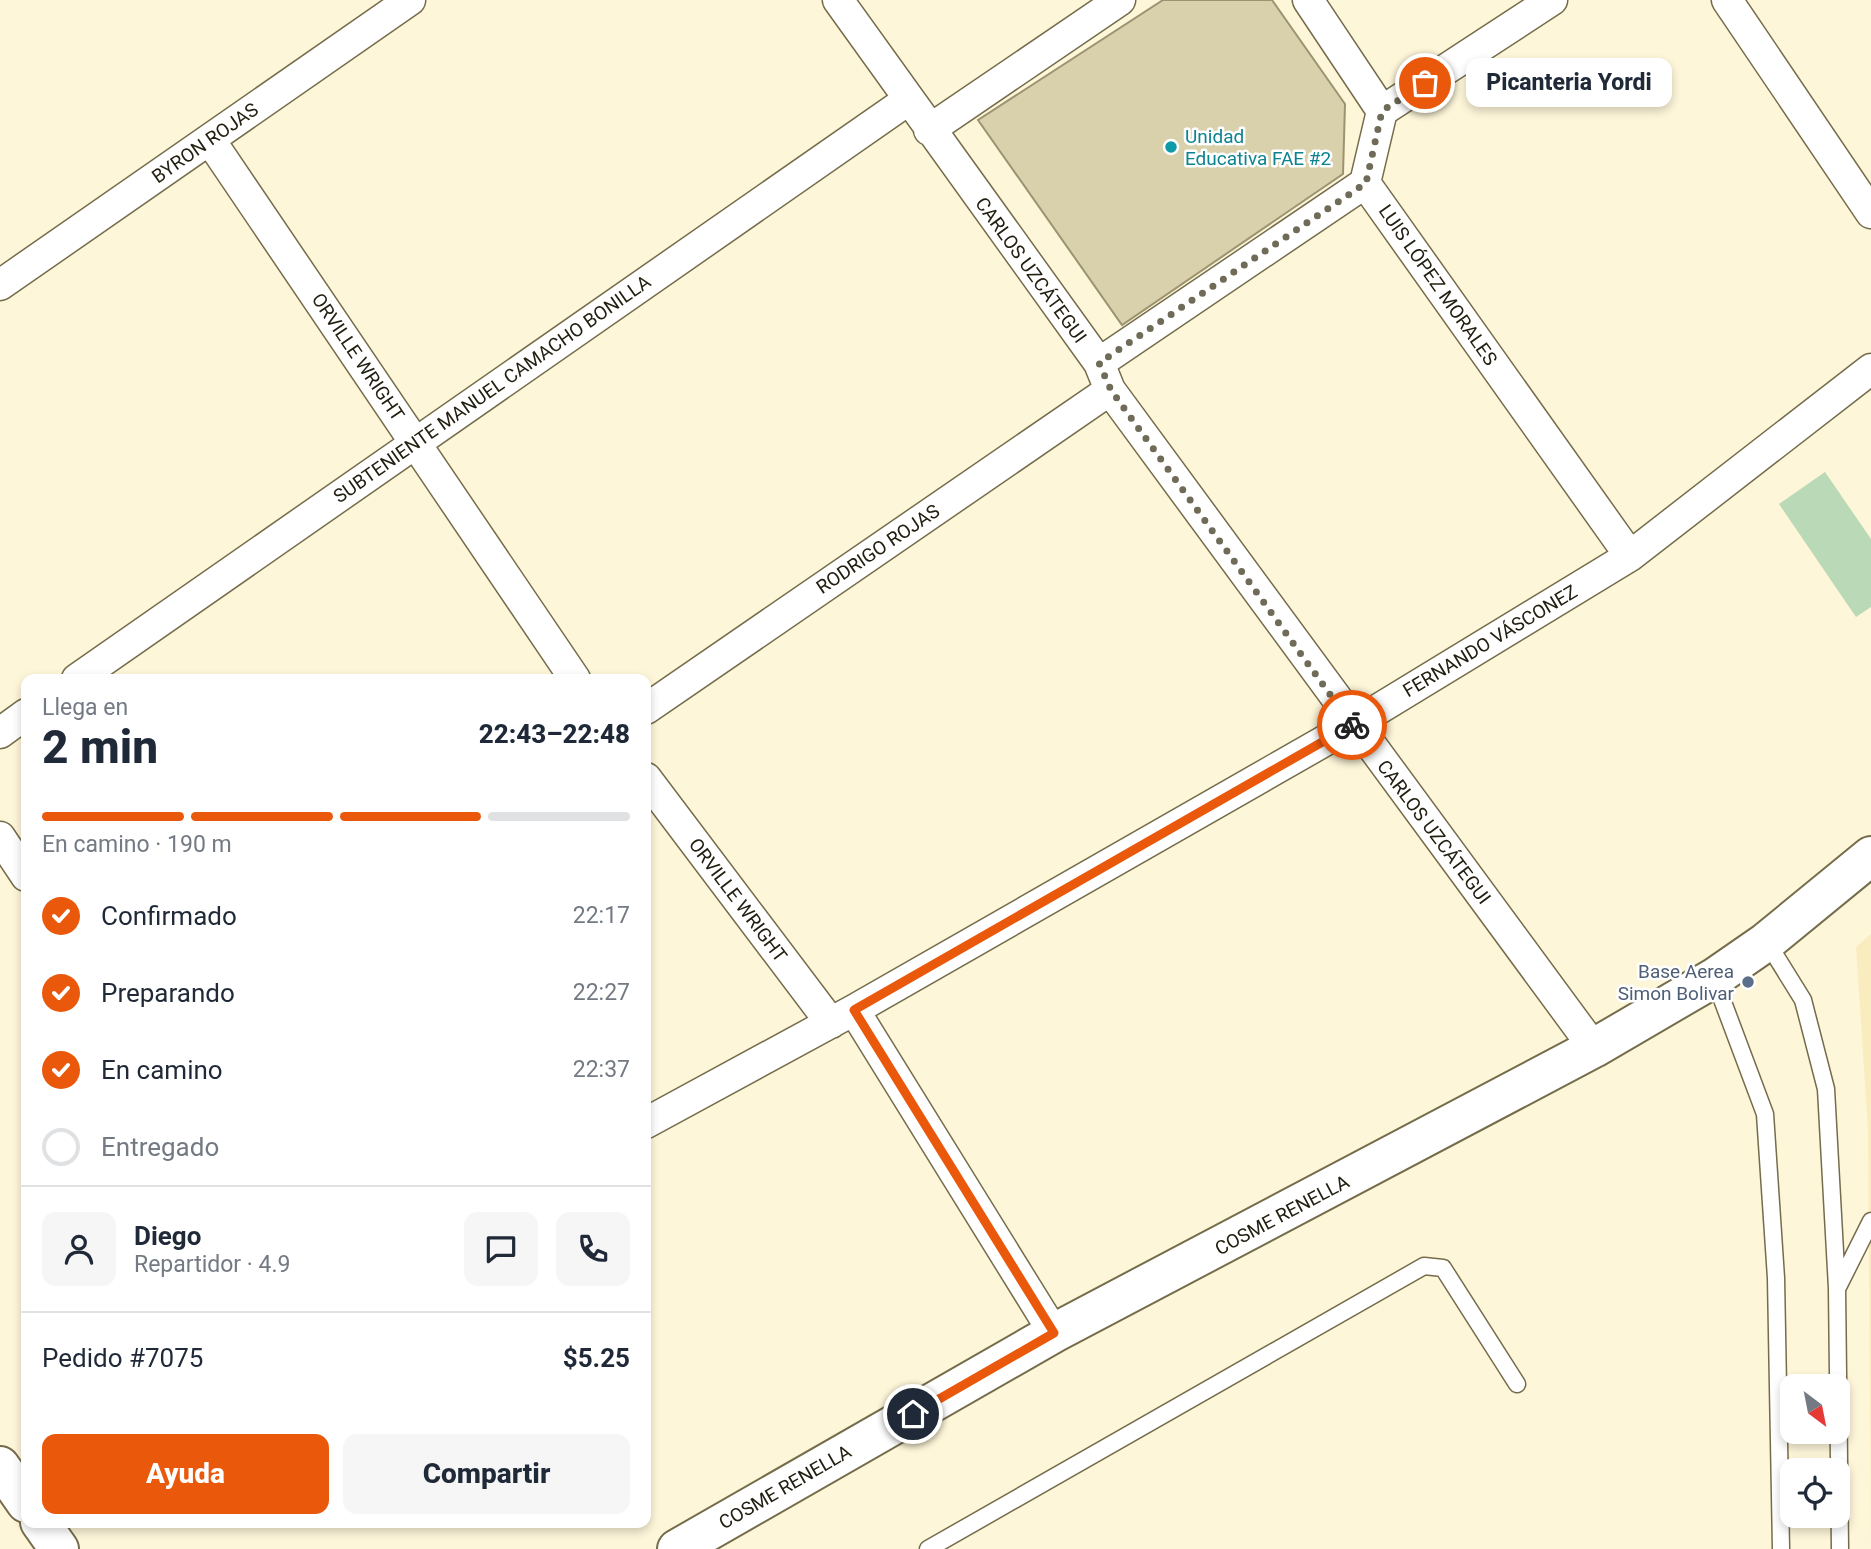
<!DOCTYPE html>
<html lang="es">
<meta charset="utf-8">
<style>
:root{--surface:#fff;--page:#f6f6f7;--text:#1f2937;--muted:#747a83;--line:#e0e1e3;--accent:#ea580c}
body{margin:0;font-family:Roboto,sans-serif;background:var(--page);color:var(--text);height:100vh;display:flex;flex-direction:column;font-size:26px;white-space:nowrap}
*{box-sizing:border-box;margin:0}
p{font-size:23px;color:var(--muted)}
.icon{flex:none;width:38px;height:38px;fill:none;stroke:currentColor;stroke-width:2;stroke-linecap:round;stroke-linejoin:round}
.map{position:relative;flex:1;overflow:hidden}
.details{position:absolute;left:21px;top:674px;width:630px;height:854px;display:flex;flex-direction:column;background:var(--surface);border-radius:14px;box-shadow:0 4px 10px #0003}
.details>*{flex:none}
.needle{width:46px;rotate:148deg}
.controls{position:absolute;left:1780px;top:1374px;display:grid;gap:14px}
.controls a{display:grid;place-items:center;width:70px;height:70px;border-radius:14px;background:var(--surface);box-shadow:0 4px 10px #0003;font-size:35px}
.pin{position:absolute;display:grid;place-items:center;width:60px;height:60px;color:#fff;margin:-30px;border:4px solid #fff;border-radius:50%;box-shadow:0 2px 7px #0007}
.courier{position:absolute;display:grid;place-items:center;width:70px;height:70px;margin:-35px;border:5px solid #ea580c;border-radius:50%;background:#fff;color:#222;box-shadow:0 2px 9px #0007}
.bubble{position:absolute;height:49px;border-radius:14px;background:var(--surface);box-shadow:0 4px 10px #0003;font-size:23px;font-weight:800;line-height:49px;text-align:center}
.headline em{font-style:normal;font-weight:800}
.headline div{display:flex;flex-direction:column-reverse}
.headline{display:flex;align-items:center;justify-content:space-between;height:119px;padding:0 21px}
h1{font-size:46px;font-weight:800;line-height:52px}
.bar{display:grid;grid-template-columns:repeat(4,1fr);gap:10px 7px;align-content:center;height:84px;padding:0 21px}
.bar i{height:9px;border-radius:5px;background:var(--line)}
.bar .selected{background:var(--accent)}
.bar p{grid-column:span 4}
.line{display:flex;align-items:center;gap:18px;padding:0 21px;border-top:2px solid var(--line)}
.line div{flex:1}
.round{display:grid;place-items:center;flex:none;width:74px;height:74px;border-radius:14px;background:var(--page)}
ol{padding:0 21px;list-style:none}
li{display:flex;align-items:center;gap:21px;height:77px}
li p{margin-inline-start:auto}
li .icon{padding:7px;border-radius:50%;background:var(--accent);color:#fff;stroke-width:4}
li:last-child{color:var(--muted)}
li i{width:38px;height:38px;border:4px solid var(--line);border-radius:50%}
.button{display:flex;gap:14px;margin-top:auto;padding:14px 21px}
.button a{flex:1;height:80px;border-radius:14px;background:var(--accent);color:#fff;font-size:28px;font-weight:800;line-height:80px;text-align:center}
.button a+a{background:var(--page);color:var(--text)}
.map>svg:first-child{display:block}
.built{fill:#f9edc0}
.green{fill:#b9d9b7}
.building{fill:#d9d0ac;stroke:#9c9371;stroke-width:2}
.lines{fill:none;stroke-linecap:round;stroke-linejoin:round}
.lane-casing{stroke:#756c4b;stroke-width:19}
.street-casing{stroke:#756c4b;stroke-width:33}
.secondary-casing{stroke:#756c4b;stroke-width:42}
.lane{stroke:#fff;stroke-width:16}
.street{stroke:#fff;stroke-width:30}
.secondary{stroke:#fff;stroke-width:38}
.done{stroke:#706b58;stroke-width:7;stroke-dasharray:0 12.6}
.route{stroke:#ea580c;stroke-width:9}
.culture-dot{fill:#0f9aa8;stroke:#fff;stroke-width:2.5}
.service-dot{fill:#5c6f8a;stroke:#fff;stroke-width:2.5}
.labels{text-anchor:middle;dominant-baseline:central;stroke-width:5;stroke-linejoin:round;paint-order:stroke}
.culture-label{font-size:19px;fill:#0d838f;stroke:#fff;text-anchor:start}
.street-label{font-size:19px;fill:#232012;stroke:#fff}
.service-label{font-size:19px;fill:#4e5e75;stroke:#fff;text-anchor:end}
</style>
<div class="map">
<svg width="1871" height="1549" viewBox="0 0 1871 1549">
<rect width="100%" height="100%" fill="#fef6d9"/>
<path class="built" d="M1871 934V1549L1868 1130 1856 947Z"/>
<path class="green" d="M1825 472 1871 539V607L1856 617 1779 504Z"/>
<path class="building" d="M1163 0H1272L1345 104 1343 174 1122 325 978 120Z"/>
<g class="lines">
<g class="lane-casing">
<path id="lane" d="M1767 942 1803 1000 1826 1089 1837 1288 1840 1549
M1714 978 1765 1114 1776 1278 1781 1549
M1838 1287 1871 1221
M928 1549 1424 1266 1443 1268 1517 1384"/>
</g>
<g class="street-casing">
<path id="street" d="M838 0 1099 363 1110 390 1594 1048
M1308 0 1382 111 1365 183 1630 556
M1727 0 1871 213
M1382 111 1552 0
M929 130 1120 0
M210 140 575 679
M0 285 410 0
M1099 363 1365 183
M77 679 908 100
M646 709 1110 390
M0 733 26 714
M646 778 831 1023
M0 837 26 876
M854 1010 1054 1333
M646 1123 854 1010 1354 724 1630 556 1871 369"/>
</g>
<g class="secondary-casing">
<path id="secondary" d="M0 1466 26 1503
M40 1522 59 1549
M677 1549 1054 1333 1594 1048 1714 978 1766 942 1871 856"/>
</g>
<use href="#lane" class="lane"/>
<use href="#street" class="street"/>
<use href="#secondary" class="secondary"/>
</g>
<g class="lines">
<path class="done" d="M1352 725 1111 390 1099 363 1366 183 1382 111 1425 83"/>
<path class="route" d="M913 1414 1054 1333 854 1010 1352 725"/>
</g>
<circle class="culture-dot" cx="1171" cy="147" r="7"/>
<circle class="service-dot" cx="1748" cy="982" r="7"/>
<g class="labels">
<g class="culture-label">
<text x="1185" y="136">Unidad<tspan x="1185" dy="22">Educativa FAE #2</tspan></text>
</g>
<g class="street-label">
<text transform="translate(205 143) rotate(-35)">BYRON ROJAS</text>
<text transform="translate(1031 270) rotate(54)">CARLOS UZCÁTEGUI</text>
<text transform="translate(1438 285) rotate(55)">LUIS LÓPEZ MORALES</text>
<text transform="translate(358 357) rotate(56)">ORVILLE WRIGHT</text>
<text transform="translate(492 389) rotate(-35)">SUBTENIENTE MANUEL CAMACHO BONILLA</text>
<text transform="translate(878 549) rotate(-34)">RODRIGO ROJAS</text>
<text transform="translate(1490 641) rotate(-31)">FERNANDO VÁSCONEZ</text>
<text transform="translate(1434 832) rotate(53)">CARLOS UZCÁTEGUI</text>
<text transform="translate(738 900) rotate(53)">ORVILLE WRIGHT</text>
<text transform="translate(1282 1215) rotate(-28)">COSME RENELLA</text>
<text transform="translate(785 1487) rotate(-30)">COSME RENELLA</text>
</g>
<g class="service-label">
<text x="1734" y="971">Base Aerea<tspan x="1734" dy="22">Simon Bolivar</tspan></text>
</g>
</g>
</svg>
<div class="controls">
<a><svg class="needle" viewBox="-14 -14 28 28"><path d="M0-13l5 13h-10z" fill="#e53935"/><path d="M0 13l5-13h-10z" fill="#747a83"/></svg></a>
<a><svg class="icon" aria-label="locate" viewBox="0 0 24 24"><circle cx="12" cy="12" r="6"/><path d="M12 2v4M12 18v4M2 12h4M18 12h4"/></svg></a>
</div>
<div class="pin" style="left:1425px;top:83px;background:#ea580c"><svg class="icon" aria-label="bag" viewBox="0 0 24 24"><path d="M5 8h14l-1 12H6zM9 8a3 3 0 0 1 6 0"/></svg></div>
<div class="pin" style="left:913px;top:1414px;background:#1f2937"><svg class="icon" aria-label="home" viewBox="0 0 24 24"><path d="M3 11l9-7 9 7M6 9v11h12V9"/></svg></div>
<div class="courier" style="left:1352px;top:725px"><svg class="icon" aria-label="bike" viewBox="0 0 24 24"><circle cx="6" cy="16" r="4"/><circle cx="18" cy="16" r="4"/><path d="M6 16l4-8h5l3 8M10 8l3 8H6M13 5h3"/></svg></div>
<div class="bubble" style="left:1466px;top:58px;width:206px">Picanteria Yordi</div>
<section class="details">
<div class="headline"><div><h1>2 min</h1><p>Llega en</p></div><em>22:43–22:48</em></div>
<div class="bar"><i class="selected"></i><i class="selected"></i><i class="selected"></i><i></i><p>En camino · 190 m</p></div>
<ol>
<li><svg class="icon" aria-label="check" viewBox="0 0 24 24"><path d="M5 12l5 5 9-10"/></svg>Confirmado<p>22:17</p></li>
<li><svg class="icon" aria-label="check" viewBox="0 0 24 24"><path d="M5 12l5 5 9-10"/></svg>Preparando<p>22:27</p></li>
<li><svg class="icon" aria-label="check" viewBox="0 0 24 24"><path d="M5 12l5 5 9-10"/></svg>En camino<p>22:37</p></li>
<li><i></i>Entregado</li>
</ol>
<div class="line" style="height:126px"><a class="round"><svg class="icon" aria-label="person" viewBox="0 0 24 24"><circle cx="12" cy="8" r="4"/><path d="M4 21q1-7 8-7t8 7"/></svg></a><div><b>Diego</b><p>Repartidor · 4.9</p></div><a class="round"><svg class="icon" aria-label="chat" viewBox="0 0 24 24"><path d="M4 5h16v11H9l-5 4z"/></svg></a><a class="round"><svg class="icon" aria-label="phone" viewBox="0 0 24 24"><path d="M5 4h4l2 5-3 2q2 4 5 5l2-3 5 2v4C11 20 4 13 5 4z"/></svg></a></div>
<div class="line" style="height:91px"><div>Pedido #7075</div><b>$5.25</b></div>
<div class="button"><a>Ayuda</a><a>Compartir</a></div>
</section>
</div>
